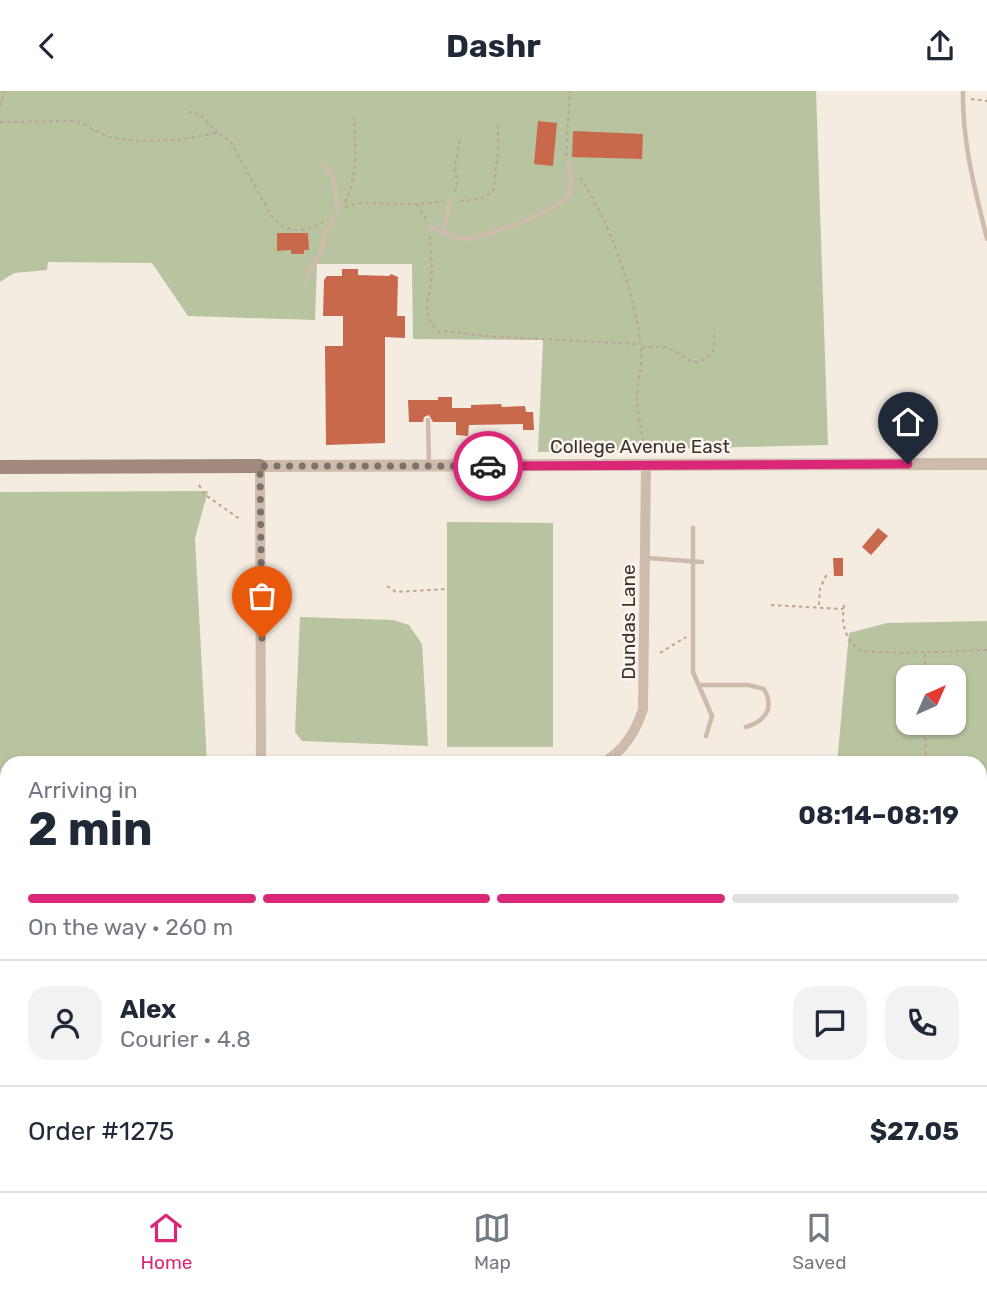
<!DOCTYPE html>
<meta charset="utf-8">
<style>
:root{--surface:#fff;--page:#f2f2f3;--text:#1f2937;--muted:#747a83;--line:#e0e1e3;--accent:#db2777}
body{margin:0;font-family:Rubik,sans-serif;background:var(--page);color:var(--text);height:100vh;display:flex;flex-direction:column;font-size:26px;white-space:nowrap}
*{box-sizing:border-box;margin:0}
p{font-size:23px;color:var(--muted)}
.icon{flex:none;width:38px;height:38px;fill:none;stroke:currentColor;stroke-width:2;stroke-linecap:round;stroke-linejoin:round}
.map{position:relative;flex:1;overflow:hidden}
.details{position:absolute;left:0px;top:665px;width:987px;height:436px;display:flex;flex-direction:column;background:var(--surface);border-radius:21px 21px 0 0;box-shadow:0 2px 5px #0004}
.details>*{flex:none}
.needle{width:46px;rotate:45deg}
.buttons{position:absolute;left:896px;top:574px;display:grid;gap:14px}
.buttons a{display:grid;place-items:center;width:70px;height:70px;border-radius:14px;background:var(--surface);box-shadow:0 2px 5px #0004;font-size:35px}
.pin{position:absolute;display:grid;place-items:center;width:60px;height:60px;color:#fff;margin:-72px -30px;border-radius:50% 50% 50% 0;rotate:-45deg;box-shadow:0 0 7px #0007}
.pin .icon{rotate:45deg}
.courier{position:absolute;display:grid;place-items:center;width:70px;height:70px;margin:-35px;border:5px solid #db2777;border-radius:50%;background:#fff;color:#222;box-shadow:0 2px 9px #0007}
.overview em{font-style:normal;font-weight:700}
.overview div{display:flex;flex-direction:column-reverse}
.overview{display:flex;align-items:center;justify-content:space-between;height:119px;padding:0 28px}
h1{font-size:46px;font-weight:700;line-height:52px}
.bar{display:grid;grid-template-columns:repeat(4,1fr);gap:10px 7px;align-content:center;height:84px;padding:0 28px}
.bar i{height:9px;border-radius:5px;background:var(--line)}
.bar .active{background:var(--accent)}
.bar p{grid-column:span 4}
.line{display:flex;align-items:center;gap:18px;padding:0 28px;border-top:2px solid var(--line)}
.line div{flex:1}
.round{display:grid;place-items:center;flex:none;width:74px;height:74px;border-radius:21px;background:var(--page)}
header{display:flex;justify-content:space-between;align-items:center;height:91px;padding:0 28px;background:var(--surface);font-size:32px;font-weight:700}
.tabs{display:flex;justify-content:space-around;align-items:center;height:98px;border-top:2px solid var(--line);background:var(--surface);font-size:19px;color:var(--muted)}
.tabs a{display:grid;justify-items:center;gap:4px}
.tabs .active{color:var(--accent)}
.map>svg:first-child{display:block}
.green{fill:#b8c4a0;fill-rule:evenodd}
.building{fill:#c8694b}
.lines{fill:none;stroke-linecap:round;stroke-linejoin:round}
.path{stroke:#b9a596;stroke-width:2;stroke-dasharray:3.5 3.5;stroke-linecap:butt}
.service{stroke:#cdbbac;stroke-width:4.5}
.minor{stroke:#cdbbac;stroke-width:10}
.tertiary{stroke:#cdbbac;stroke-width:12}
.secondary{stroke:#a18a7d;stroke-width:14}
.done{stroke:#7c716b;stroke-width:7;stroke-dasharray:0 12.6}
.route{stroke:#db2777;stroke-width:9}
.labels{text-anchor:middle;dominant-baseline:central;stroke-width:5;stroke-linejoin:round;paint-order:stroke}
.street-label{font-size:19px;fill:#3b302b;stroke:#fbf5ee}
</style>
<header><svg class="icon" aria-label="back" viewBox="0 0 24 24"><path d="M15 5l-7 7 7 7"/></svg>Dashr<svg class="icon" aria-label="share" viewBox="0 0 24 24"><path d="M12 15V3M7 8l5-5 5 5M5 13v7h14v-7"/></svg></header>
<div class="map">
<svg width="987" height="1100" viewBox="0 0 987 1100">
<rect width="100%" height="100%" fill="#f4ebe1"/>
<path class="green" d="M0 0H816L828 354 538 361 543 249 413 248 412 173H317L315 229 188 225 152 172 48 171 47 179 14 182 0 191Z
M208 400 195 447 207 672H7V722H0V401Z
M447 431 553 432V656H447Z
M300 526 393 529 409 534 422 553 428 655 302 650 295 641Z
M987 530V1100H736V1094H980V672H837L849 542 887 532ZM908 586H954V632H908Z"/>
<path class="building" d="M538 30 557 32 553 75 534 73Z
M573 40 643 43 642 68 572 66Z
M277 142H308L309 159H304V163H291V159L277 160Z
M342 178H358V184L389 185 391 183 398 186 397 225H405V247L385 246V352L326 354 325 255H343V225H323L324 189 327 185H342Z
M438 306H452V317H471V314L501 313 502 316 525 315 526 321H533L534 339H523V333L469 334 468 345 456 344V331H433L429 324 424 326 423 331H409L408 309H438Z
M878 437 888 445 871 464 862 456Z
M833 467H843V485H834Z"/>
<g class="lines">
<path class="path" d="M971 8 987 10
M0 15 5 0
M188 21 200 23 217 42
M0 31 77 30 108 46 138 50 178 49 218 42 225 46 232 53 272 126C288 143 304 142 323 131
M566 65 570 0
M580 87C610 129 637 209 641 260 642 277 637 293 637 309 638 326 643 345 645 363
M455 101 457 94 455 74 460 48
M460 110 481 108 493 100 498 63V34
M345 111C358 84 356 55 354 26
M417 113 427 130
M345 116 359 112 423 113 444 110
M430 145C430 157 432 168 432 179 432 202 417 226 440 241L445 240 484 245 638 253
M642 257C649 256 657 255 664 256 685 261 692 284 713 260L715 242
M199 394 204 403 241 429
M387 495 396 501 447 498
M771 514 843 518
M819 514 820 497 827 483
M844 514C841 533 845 548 860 560L902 562 987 559
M660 562 686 546
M925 563V586
M925 632 926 672
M0 723H7
M980 794 981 759H987
M980 798 987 804
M980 817 987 808
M980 834 987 836
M980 1008H987
M60 1094 67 1100
M92 1094 94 1100
M377 1094V1100
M747 1094 755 1100
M865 1094V1100
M5 1100V1092
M32 1100 33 1094"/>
<path class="service" d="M963 0C962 51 975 99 987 148
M323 72 333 86 338 120
M430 136C441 138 455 149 465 148 485 147 558 120 568 104 573 95 570 82 569 72
M443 139 452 107
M306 190 310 178 321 163 324 145 332 130V125
M428 329 429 373
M693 437V581L712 625 706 645
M647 467 702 471
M700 594H748L764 598C775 618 765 630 746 636
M463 1094V1100
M727 1094V1100"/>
<path class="minor" d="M260 375 261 672
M602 672C623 661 636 640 643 618L646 374
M0 874 7 872
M980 1057H987
M0 1082 7 1079
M260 1100V1094"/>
<path class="tertiary" d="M260 375 987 373"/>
<path class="secondary" d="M0 376 260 375"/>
</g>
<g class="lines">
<path class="done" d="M262 547 260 375H488"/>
<path class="route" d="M488 375 908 373"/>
</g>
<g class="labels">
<g class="street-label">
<text x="640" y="355">College Avenue East</text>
<text transform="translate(628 531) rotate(-90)">Dundas Lane</text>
</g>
</g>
</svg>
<div class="buttons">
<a><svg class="needle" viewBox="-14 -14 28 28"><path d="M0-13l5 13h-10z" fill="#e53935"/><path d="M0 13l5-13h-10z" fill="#747a83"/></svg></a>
</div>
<div class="pin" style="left:262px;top:547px;background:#ea580c"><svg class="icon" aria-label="bag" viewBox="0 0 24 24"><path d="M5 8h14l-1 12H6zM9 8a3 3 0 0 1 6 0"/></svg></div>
<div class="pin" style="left:908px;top:373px;background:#1f2937"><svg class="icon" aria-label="home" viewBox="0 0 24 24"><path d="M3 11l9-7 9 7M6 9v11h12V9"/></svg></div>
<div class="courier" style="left:488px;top:375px"><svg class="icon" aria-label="car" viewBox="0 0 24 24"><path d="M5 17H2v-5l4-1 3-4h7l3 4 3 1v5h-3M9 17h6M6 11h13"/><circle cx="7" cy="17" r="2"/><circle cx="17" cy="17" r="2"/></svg></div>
<section class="details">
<div class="overview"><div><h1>2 min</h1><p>Arriving in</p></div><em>08:14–08:19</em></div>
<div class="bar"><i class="active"></i><i class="active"></i><i class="active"></i><i></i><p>On the way · 260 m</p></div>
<div class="line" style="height:126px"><a class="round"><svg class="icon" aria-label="person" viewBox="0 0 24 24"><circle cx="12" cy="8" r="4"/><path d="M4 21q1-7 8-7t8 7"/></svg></a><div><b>Alex</b><p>Courier · 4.8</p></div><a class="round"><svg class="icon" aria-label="chat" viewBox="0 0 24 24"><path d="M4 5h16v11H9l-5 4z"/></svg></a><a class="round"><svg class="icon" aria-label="phone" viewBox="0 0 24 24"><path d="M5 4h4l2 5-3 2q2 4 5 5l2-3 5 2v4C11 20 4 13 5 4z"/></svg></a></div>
<div class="line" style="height:91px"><div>Order #1275</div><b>$27.05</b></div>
</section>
</div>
<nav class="tabs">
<a class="active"><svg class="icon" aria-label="home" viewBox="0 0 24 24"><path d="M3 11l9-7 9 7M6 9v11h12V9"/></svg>Home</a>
<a><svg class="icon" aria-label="map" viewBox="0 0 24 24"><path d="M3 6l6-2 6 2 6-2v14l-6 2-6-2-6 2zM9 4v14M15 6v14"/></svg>Map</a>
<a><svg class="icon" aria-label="saved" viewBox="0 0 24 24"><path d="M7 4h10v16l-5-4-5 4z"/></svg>Saved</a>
</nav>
